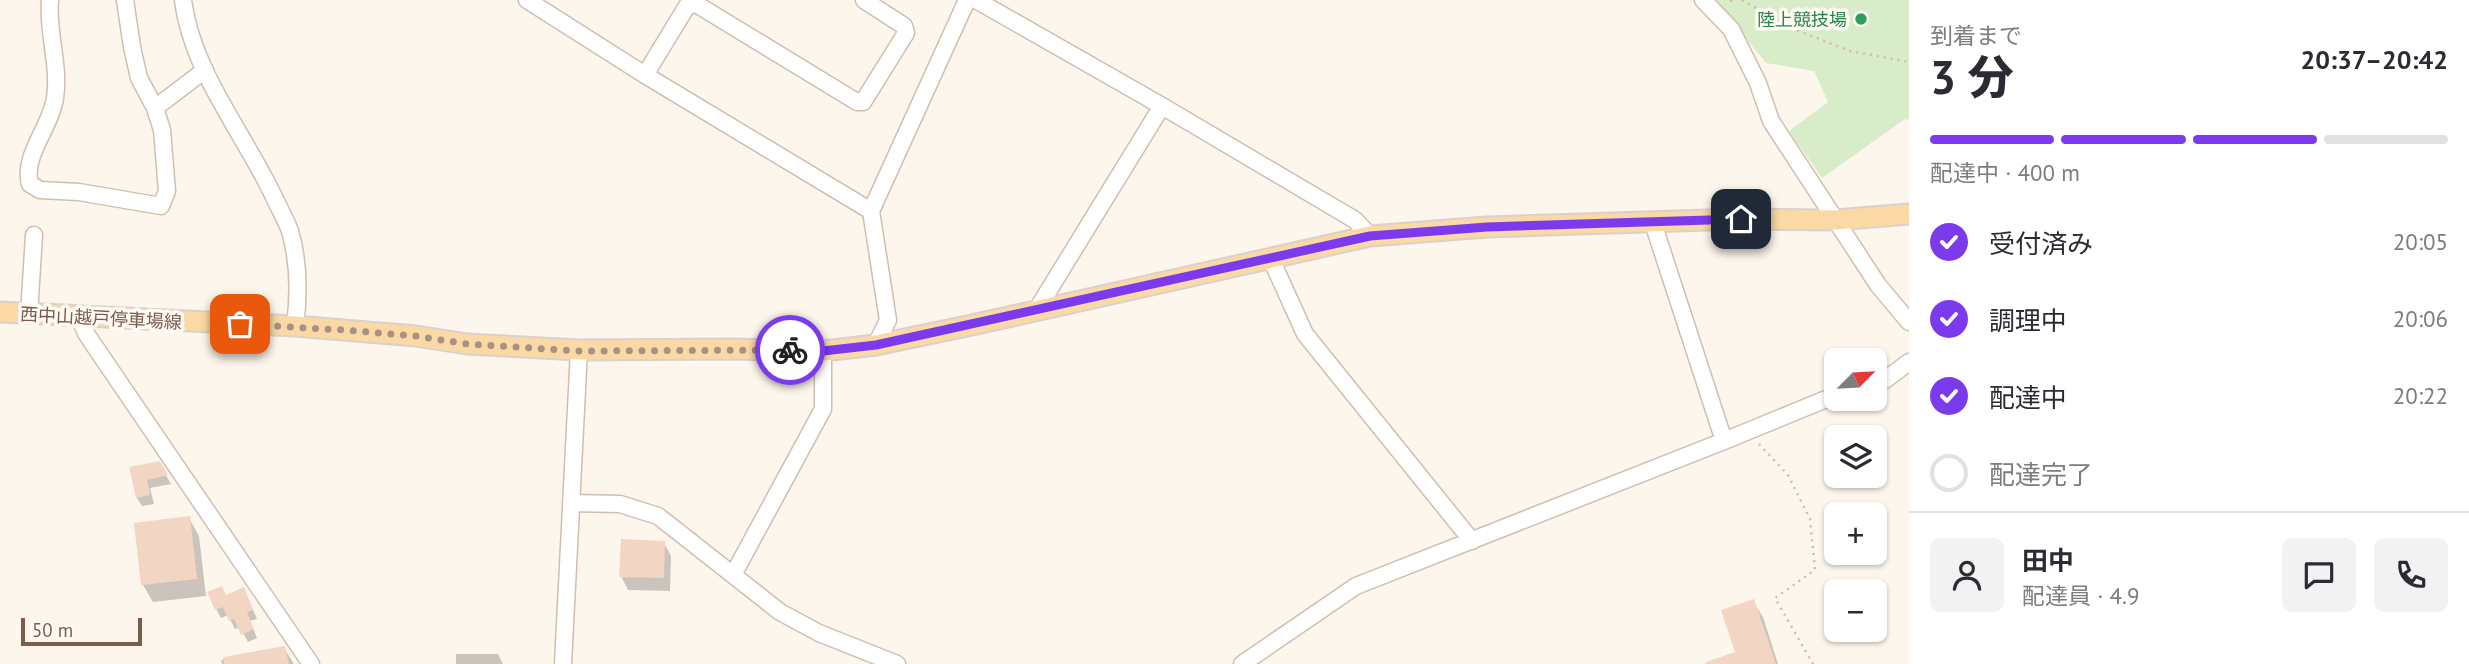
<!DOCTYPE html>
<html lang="ja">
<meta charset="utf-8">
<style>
:root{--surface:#fff;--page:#f2f2f3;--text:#2b2b33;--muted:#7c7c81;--line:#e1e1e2;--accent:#7c3aed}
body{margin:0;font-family:"PT Sans","Noto Sans JP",sans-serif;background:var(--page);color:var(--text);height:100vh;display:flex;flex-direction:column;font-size:26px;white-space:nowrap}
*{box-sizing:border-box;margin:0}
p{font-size:23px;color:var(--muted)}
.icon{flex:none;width:38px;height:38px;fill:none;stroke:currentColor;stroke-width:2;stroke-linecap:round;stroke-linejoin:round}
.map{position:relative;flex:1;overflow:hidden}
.details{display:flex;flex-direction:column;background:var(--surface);width:560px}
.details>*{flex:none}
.needle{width:46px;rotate:66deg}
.fabs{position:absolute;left:1824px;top:348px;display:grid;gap:14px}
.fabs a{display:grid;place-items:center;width:63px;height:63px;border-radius:10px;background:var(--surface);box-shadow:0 2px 5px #0004;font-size:35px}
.scale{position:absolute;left:21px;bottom:18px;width:121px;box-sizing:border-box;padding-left:7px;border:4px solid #7a5c4d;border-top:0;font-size:19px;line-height:24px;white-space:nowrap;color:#7a5c4d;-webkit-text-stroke:5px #fffaf3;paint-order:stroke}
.pin{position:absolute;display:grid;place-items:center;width:60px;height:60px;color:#fff;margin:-30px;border-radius:14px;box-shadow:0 4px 10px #0006}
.courier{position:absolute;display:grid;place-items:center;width:70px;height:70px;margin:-35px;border:5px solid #7c3aed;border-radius:50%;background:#fff;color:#222;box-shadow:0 2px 9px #0007}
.summary em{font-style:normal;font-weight:800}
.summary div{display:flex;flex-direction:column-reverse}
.summary{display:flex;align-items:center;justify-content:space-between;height:119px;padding:0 21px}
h1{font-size:46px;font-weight:800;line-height:52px}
.bar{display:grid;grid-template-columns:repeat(4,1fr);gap:10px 7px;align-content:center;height:84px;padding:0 21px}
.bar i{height:9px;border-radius:5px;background:var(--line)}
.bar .selected{background:var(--accent)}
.bar p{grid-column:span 4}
.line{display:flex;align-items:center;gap:18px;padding:0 21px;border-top:2px solid var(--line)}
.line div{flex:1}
.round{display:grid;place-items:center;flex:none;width:74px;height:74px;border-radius:10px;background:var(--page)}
ol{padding:0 21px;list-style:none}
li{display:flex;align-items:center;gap:21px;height:77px}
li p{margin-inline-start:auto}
li .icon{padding:7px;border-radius:50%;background:var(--accent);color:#fff;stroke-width:4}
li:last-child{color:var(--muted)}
li i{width:38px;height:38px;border:4px solid var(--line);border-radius:50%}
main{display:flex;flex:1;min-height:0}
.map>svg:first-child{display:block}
.green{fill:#d8ecc9}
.shadow{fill:#0003}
.building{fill:#f3d5c3}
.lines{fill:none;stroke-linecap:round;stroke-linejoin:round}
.minor-casing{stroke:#d1beb0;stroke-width:19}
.major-casing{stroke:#dad1cd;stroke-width:23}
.path{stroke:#d9b8a5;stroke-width:2.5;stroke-dasharray:2 5;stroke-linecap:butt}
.minor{stroke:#fff;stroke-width:16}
.major{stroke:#fbd9a5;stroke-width:19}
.done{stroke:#a89285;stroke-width:7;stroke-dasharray:0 12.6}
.route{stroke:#7c3aed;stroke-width:9}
.leisure-dot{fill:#2e9e5b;stroke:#fffaf3;stroke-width:2.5}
.labels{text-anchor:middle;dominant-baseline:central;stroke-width:7;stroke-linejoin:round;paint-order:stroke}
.leisure-label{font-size:18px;fill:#27864d;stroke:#fffaf3;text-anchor:end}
.street-label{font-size:18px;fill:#7a5c4d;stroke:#fffaf3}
</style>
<main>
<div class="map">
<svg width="1909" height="664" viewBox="0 0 1909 664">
<rect width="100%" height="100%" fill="#fdf6ec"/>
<path class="green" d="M1715 0H1909V120L1905 119 1822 178 1789 131 1828 102 1814 71 1766 63Z"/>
<path class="shadow" d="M159 463 171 484 150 488 154 504 142 506 137 498 131 469Z
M189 518 199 536 206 596 153 602 143 585Z
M664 543 671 556 670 591 628 590 621 576Z
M226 596 248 598 257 619 250 621 257 638 248 642 240 627 235 629 228 615 221 618 216 609Z
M1753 602 1763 617 1778 664H1704L1737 653Z
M284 648 294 664H222L221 660Z
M456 654H498L503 664H456Z"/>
<path class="building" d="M160 461 168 475 147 480 150 495 136 498 129 467Z
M190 516 197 579 141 585 134 523Z
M621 539 665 541 664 578 619 577Z
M222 586 226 595 244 587 253 610 247 612 254 629 241 635 234 619 229 621 223 607 215 610 207 592Z
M1754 599 1776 664H1706V662L1735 652 1721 610Z
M285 646 289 664H224L223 657Z"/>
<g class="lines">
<g class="minor-casing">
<path id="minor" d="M50 0C47 33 60 65 55 98 51 127 22 156 30 184L40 190 79 192 161 206 167 191 162 130 155 108 139 78 132 47 125 0
M183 0C192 72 244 133 274 197 279 208 286 220 290 231 299 262 299 295 295 326
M527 0 645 75 871 211
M976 0 1162 106 1355 220 1370 236
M1703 0 1731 29 1758 83 1771 121 1878 285 1909 322
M645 75 687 6 696 4 857 102H863L906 33 904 26 864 0
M155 108 205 70
M1653 223 1724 441
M1271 259 1305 334 1472 541
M1036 311 1162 106
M29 314 34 235
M78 316 87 335 311 664
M876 345 888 320 871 211 967 0
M1874 383 1885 380 1909 362
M571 503 620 504 658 516 780 612 819 633 897 664
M733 575 823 409V351
M563 664 579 350
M1242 664 1356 586 1724 441 1836 395"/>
</g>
<g class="major-casing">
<path id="major" d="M0 312 295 326 416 336 467 344 579 350 732 349 823 351 876 345 972 325 1370 236 1487 227 1741 219 1835 220 1909 214"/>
</g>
<path class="path" d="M1731 0 1732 7
M1742 0 1794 29 1850 51 1909 62
M1759 444 1788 475 1810 519 1815 570 1775 598 1813 664"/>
<use href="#minor" class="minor"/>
<use href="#major" class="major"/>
</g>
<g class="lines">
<path class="done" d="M240 324 343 330 416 336 467 344 579 351 790 350"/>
<path class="route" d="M790 350 823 351 876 345 1370 236 1487 227 1741 219"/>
</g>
<circle class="leisure-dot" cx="1861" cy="19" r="7"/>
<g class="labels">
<g class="leisure-label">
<text x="1847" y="19">陸上競技場</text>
</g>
<g class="street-label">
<text transform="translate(101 318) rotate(3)">西中山越戸停車場線</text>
</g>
</g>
</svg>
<div class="fabs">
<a><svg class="needle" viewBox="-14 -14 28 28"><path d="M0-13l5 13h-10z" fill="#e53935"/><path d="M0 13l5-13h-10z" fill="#7c7c81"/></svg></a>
<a><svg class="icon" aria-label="layers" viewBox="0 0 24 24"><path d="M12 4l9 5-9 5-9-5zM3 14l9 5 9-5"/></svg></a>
<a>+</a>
<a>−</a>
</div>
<div class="scale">50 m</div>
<div class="pin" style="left:240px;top:324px;background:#ea580c"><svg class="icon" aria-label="bag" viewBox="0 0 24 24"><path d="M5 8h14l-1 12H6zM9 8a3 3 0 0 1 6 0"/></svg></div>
<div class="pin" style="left:1741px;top:219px;background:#1f2937"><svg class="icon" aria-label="home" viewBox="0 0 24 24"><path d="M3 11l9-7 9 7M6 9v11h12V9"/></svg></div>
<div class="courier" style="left:790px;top:350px"><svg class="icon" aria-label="bike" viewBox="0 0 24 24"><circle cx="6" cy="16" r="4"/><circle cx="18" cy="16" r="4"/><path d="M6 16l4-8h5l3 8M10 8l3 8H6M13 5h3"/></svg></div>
</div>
<section class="details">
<div class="summary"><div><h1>3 分</h1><p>到着まで</p></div><em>20:37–20:42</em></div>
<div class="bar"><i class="selected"></i><i class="selected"></i><i class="selected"></i><i></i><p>配達中 · 400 m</p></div>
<ol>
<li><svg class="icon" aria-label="check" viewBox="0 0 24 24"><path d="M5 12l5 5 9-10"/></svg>受付済み<p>20:05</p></li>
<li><svg class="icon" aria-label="check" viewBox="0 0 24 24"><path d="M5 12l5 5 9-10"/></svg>調理中<p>20:06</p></li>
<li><svg class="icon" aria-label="check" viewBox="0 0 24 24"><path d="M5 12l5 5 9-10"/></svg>配達中<p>20:22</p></li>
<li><i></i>配達完了</li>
</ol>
<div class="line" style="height:126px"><a class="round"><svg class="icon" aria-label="person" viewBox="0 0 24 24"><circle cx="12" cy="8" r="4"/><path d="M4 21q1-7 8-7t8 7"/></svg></a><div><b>田中</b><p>配達員 · 4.9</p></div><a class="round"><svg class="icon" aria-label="chat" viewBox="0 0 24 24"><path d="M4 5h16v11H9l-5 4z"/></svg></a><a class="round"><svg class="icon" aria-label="phone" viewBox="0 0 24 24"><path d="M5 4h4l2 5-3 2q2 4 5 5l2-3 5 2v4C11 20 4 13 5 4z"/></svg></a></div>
</section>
</main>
